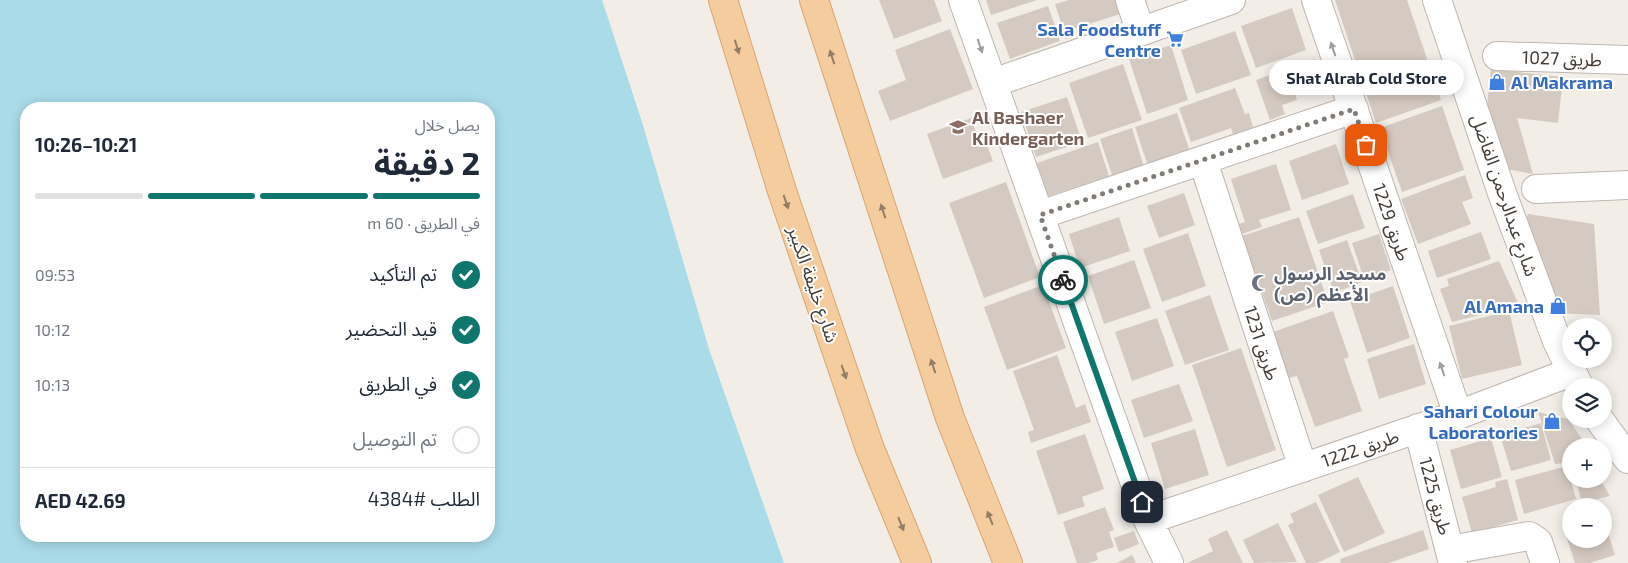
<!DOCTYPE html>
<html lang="ar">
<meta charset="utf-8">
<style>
:root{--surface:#fff;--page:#f2f2f3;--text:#1f2937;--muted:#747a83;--line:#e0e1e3;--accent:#0f766e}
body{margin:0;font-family:"Exo 2","Noto Sans Arabic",sans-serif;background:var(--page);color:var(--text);direction:rtl;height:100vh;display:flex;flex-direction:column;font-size:19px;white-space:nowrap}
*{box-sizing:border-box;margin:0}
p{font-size:16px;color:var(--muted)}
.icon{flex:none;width:28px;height:28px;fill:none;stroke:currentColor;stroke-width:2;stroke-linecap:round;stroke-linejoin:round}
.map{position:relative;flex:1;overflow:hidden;direction:ltr}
.drawer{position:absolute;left:20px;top:102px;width:475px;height:440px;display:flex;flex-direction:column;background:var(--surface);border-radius:20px;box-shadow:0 2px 12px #0003;direction:rtl}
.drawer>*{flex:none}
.buttons{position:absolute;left:1562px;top:318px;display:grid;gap:10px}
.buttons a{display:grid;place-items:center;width:50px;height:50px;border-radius:50%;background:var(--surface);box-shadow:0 2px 12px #0003;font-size:25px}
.pin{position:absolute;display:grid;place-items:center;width:42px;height:42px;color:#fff;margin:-21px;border-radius:10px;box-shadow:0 2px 8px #0006}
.courier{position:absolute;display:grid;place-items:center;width:50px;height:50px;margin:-25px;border:4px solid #0f766e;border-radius:50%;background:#fff;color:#222;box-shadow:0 1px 6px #0007}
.bubble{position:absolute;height:35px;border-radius:18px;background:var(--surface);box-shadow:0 2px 12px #0003;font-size:16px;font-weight:700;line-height:35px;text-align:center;direction:rtl}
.headline em{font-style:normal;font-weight:700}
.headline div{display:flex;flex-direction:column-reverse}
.headline{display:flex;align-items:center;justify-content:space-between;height:85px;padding:0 15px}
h1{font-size:32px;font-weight:700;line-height:38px}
.bar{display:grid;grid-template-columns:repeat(4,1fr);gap:8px 5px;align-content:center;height:60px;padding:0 15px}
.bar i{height:6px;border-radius:4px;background:var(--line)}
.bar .current{background:var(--accent)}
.bar p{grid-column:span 4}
.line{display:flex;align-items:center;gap:12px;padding:0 15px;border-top:1px solid var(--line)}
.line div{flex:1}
ol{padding:0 15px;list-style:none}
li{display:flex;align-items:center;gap:15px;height:55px}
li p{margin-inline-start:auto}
li .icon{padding:5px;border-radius:50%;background:var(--accent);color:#fff;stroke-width:4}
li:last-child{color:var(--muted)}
li i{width:28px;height:28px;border:2px solid var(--line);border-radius:50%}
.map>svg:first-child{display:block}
.water{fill:#a9dbe9;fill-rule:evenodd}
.building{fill:#d5cac1}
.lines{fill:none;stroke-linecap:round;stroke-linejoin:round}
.minor-casing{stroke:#bfb6ae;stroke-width:30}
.tertiary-casing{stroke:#bfb6ae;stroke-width:30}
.primary-casing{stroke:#d8a56f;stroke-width:30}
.minor{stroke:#fff;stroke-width:28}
.tertiary{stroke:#fff;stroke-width:28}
.primary{stroke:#f4cc9e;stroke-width:28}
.oneway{fill:#a29e9b}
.oneway2{fill:#937d65}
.done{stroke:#817b75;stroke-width:5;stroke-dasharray:0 9}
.route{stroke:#0f766e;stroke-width:6}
.labels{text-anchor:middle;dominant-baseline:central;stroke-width:4;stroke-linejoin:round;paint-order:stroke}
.shop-label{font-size:18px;font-weight:bold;fill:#366cbe;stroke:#fff;text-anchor:end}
.street-label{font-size:18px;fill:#443d37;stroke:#fff}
.education-label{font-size:18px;font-weight:bold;fill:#785e54;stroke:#fff;text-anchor:start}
.worship-label{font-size:18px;font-weight:bold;fill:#5b616d;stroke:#fff;text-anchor:start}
</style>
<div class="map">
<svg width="1628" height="563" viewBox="0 0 1628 563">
<rect width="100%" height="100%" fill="#f2ede7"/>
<path class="water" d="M0 0H602L642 122 709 349 784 563H0ZM26 109H489V536H26Z"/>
<path class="building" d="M879 0H934L942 21 894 39Z
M986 0H1037L991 15Z
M1069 0H1116L1120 14 1064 32 1055 4Z
M1335 0H1407L1441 100 1376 123Z
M1048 6 1060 41 1010 59 997 23Z
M1292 8 1306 50 1256 68 1241 26Z
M950 29 973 89 890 121 878 91 906 80 895 50Z
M1235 31 1251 75 1196 94 1181 50Z
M1171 45 1188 100 1147 114 1129 59Z
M1315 59 1322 77 1310 81 1312 87 1295 93 1297 100 1282 105 1285 114 1270 120 1256 80Z
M1123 64 1142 120 1088 138 1069 83Z
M1491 69 1563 77 1558 123 1517 118 1533 174 1507 169 1486 115Z
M1235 88 1245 114 1249 113 1253 127 1233 134 1231 128 1191 142 1179 108Z
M1067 97 1082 142 1036 157 1021 112Z
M1442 106 1464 170 1402 192 1380 128Z
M1177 113 1190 152 1148 166 1135 127Z
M971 118 979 142 985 140 993 161 943 179 927 134Z
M1132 128 1144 167 1113 178 1100 139Z
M1098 142 1109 176 1048 196 1037 163Z
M1336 144 1349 184 1302 200 1289 161Z
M1276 164 1291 210 1259 220 1262 227 1239 235 1236 225 1245 222 1231 179Z
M1465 175 1473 198 1462 202 1471 224 1418 244 1401 199Z
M1006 182 1040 277 984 298 949 203Z
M1184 193 1195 225 1159 238 1147 206Z
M1353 194 1365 228 1318 244 1306 211Z
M1528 214 1594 224 1600 315 1553 313 1522 227Z
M1119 217 1130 251 1080 268 1069 234Z
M1299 217 1328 302 1272 321 1242 236Z
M1481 232 1491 259 1437 278 1428 251Z
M1188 233 1206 286 1162 302 1143 249Z
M1379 234 1391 270 1364 279 1352 243Z
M1347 240 1362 282 1334 293 1319 250Z
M1134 260 1151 308 1104 324 1088 276Z
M1499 261 1519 305 1452 322 1440 289 1449 286 1447 279Z
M1043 285 1066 348 1007 370 984 307Z
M1393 286 1410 338 1367 353 1350 301Z
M1210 295 1229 350 1185 365 1165 311Z
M1333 311 1349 357 1344 359 1362 411 1315 427 1297 376 1286 379 1270 333Z
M1509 311 1522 365 1462 379 1449 326Z
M1157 318 1174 366 1132 381 1115 332Z
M1414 344 1426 384 1379 399 1367 359Z
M1241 348 1276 450 1227 467 1192 365Z
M1057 355 1076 408 1085 404 1091 422 1031 443 1028 432 1034 430 1013 371Z
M1179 384 1193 421 1144 438 1131 400Z
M1538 412 1568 419 1587 446H1571V462L1555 464Z
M1541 423 1551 460 1511 471 1500 435Z
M1195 429 1209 475 1165 489 1151 443Z
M1085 434 1104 489 1082 497 1085 506 1058 515 1036 451Z
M1491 438 1502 477 1461 489 1450 450Z
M1567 466 1576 499 1524 514 1515 480Z
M1358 477 1385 533 1344 552 1318 495Z
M1507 479 1518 520 1472 533 1462 497 1496 487 1495 482Z
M1576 479H1600L1610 496 1582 503Z
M1316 502 1340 552 1317 563H1306L1288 525 1294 522 1290 514Z
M1105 507 1114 530 1109 532 1114 547 1096 553 1098 560 1088 563H1077L1063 522Z
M1604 521 1615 555 1590 563H1575L1563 526 1571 524V539H1604Z
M1278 523 1297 562 1254 563 1243 540Z
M1227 530 1243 563H1187L1213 551 1208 539Z
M1423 530 1429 549 1389 563H1341L1340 559Z
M1134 531 1139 544 1119 552 1114 538Z
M1132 555 1136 563H1117Z"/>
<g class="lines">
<g class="minor-casing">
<path id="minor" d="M963 0 1148 520 1169 563
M1130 0 1140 30
M1316 0 1458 415
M1497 56 1628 60
M993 83 1231 0
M1203 161 1303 468
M1536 189 1628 185
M1040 215 1354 109
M1418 428 1453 563
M1148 520 1458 415 1571 372
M1450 550 1529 536 1538 542 1545 563"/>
</g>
<g class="tertiary-casing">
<path id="tertiary" d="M1437 0 1502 193 1557 341 1579 386
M1599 419 1628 459"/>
</g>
<g class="primary-casing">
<path id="primary" d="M723 0 782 191 870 449 917 563
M814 0 950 418 1008 563"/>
</g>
<use href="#minor" class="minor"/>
<use href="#tertiary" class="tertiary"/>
<use href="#primary" class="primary"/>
</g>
<defs><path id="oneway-solid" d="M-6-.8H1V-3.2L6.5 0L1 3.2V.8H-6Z" transform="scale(1.25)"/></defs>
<g class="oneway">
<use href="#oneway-solid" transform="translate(980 46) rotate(71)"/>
<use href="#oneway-solid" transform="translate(1333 49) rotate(-109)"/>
<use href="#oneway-solid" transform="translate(1442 369) rotate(-109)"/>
</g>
<g class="oneway2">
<use href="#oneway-solid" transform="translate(737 47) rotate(73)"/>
<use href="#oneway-solid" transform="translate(832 57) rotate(-108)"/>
<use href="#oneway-solid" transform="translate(786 202) rotate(71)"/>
<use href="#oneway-solid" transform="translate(883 211) rotate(-108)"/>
<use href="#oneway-solid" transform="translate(933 366) rotate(-108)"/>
<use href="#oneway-solid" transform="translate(844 372) rotate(71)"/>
<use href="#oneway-solid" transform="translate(990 518) rotate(-112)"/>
<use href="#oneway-solid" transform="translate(901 524) rotate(68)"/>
</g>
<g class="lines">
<path class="done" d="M1063 280 1040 215 1354 109 1366 145"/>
<path class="route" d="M1063 280 1142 502"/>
</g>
<defs>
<g id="supermarket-bare" transform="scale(1.35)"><path d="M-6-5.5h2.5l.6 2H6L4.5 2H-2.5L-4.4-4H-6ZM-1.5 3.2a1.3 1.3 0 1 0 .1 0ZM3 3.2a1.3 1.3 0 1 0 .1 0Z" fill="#3f7fe0" stroke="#fff" stroke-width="2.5" paint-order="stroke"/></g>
<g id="shop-bare" transform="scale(1.35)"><path d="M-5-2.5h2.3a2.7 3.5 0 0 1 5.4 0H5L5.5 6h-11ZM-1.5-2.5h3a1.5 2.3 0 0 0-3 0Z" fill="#3f7fe0" stroke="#fff" stroke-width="2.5" paint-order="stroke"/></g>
<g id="school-bare" transform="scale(1.35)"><path d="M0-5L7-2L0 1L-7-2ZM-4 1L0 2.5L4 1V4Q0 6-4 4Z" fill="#8d6e63" stroke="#fff" stroke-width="2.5" paint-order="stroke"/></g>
<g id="mosque-bare" transform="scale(1.35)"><path d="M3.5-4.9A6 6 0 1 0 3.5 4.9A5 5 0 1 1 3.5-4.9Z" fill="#6b7280" stroke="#fff" stroke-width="2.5" paint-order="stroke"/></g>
</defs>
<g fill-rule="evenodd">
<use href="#supermarket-bare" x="1175" y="39"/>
<use href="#shop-bare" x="1497" y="82"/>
<use href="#school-bare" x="958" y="127"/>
<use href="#mosque-bare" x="1260" y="283"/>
<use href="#shop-bare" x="1558" y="306"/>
<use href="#shop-bare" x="1552" y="421"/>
</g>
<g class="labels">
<g class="shop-label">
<text x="1161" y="29">Sala Foodstuff<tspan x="1161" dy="21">Centre</tspan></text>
<text x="1511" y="82" text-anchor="start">Al Makrama</text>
<text x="1544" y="306">Al Amana</text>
<text x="1538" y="411">Sahari Colour<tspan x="1538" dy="21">Laboratories</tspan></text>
</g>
<g class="street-label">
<text transform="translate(1562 58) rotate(2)">طريق 1027</text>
<text transform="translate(1505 195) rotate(71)">شارع عبدالرحمن الفاضل</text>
<text transform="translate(1392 222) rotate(71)">طريق 1229</text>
<text transform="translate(814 284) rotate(71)">شارع خليفة الكبير</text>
<text transform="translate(1262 343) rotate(72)">طريق 1231</text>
<text transform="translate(1360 448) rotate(-19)">طريق 1222</text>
<text transform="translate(1436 496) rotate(75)">طريق 1225</text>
</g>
<g class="education-label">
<text x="972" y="117">Al Bashaer<tspan x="972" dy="21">Kindergarten</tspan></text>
</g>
<g class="worship-label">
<text x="1274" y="273">مسجد الرسول<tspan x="1274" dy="21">الأعظم (ص)</tspan></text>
</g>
</g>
</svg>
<div class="buttons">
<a><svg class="icon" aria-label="locate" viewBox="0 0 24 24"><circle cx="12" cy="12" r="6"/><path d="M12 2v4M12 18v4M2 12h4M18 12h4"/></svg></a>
<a><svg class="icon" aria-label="layers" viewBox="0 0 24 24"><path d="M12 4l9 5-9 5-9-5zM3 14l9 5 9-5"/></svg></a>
<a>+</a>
<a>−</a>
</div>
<div class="pin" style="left:1366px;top:145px;background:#ea580c"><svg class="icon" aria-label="bag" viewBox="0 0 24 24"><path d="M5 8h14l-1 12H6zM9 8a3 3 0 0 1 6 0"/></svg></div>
<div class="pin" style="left:1142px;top:502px;background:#1f2937"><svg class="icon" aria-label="home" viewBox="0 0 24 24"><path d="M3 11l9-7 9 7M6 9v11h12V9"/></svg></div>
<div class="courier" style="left:1063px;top:280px"><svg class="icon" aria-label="bike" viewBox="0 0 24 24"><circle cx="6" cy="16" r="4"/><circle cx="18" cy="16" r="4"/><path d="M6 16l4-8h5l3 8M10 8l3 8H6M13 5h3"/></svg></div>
<div class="bubble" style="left:1269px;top:60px;width:195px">Shat Alrab Cold Store</div>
<section class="drawer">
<div class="headline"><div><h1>2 دقيقة</h1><p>يصل خلال</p></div><em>10:21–10:26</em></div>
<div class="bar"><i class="current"></i><i class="current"></i><i class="current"></i><i></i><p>في الطريق · 60 m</p></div>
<ol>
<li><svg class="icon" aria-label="check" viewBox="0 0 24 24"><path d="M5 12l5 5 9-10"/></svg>تم التأكيد<p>09:53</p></li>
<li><svg class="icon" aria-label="check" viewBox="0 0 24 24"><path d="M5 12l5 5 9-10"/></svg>قيد التحضير<p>10:12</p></li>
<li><svg class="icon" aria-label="check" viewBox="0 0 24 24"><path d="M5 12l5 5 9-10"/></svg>في الطريق<p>10:13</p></li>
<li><i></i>تم التوصيل</li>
</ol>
<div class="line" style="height:65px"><div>الطلب #4384</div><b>AED 42.69</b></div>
</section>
</div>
